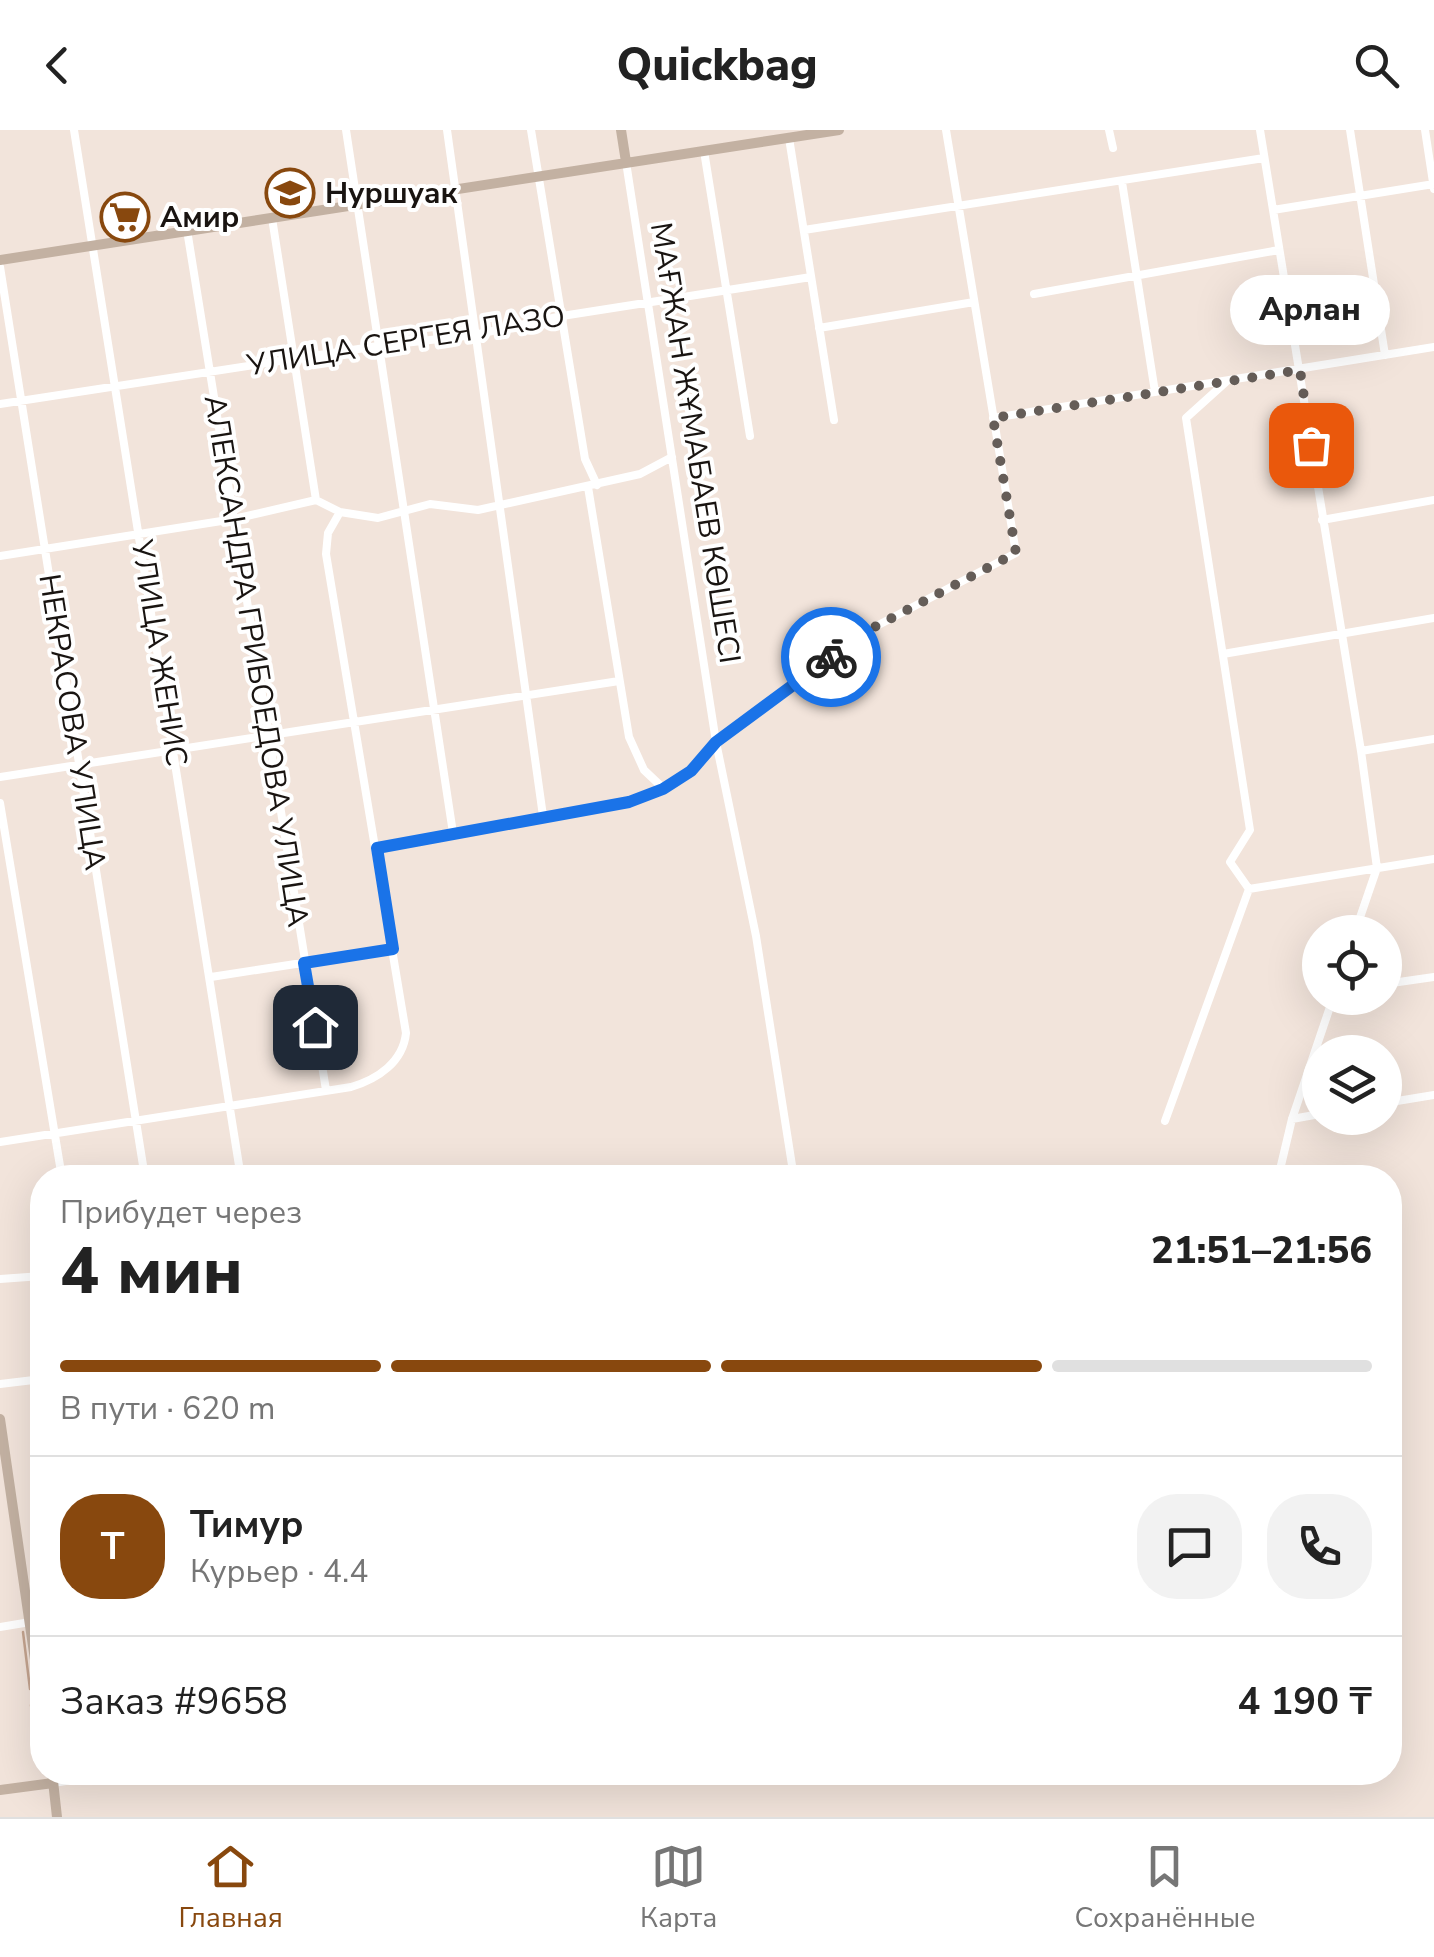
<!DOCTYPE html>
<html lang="ru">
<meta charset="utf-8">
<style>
:root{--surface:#fff;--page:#f2f2f2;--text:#222;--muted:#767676;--line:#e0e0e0;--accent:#88480e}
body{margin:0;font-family:"Nunito Sans",sans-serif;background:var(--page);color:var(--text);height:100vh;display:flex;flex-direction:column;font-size:38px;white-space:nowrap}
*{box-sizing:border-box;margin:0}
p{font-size:32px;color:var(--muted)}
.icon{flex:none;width:55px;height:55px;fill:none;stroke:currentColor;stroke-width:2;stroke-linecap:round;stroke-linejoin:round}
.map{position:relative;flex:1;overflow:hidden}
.side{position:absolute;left:30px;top:1035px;width:1372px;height:620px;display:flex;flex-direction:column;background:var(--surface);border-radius:40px;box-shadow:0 10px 40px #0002}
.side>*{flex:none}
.buttons{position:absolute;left:1302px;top:785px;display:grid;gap:20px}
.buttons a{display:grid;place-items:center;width:100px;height:100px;border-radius:50%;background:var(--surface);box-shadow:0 10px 40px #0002;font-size:50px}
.pin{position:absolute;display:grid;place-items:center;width:85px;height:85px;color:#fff;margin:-42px;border-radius:20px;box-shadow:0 5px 15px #0006}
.courier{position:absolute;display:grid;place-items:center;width:100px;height:100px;margin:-50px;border:8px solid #1a73e8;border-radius:50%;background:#fff;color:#222;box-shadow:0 2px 12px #0007}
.bubble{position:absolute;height:70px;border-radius:35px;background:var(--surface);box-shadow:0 10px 40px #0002;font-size:32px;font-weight:800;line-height:70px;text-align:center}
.overview em{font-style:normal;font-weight:800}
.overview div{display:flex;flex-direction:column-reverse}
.overview{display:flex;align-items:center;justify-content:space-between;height:170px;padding:0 30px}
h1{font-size:65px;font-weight:800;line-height:75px}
.bar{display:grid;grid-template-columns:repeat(4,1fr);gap:15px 10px;align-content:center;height:120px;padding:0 30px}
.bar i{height:12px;border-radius:8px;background:var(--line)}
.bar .current{background:var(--accent)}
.bar p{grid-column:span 4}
.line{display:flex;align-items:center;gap:25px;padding:0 30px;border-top:2px solid var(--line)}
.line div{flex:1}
.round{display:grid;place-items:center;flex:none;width:105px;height:105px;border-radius:40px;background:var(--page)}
header{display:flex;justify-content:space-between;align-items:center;height:130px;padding:0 30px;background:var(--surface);font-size:45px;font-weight:800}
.dock{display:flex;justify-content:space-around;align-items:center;height:140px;border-top:2px solid var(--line);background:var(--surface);font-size:28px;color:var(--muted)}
.dock a{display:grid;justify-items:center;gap:5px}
.dock .current{color:var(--accent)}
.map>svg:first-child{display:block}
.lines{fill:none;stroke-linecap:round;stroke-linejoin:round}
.stream{stroke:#c4a48f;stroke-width:2.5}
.street{stroke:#fff;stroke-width:8}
.secondary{stroke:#c3b1a2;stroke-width:10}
.done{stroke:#655d58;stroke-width:10;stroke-dasharray:0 18}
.route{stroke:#1a73e8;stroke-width:12}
.labels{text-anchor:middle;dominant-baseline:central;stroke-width:8;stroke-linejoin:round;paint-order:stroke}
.poi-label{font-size:30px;font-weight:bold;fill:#191411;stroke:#fff;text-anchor:start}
.street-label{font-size:30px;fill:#191411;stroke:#fff}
</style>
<header><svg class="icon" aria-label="back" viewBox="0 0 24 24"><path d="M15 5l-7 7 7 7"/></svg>Quickbag<svg class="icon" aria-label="search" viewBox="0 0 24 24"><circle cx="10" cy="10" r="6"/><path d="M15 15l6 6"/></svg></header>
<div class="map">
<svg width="1434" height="1687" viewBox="0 0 1434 1687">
<rect width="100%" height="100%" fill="#f2e4db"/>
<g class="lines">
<path class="stream" d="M32 1436 42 1504
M23 1502 30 1559
M31 1575 38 1628"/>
<path class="street" d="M74 0 241 1048
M346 0 453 703
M447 0 543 686
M531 0 585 329 597 355
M1109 0 1113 18
M1260 0 1361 621 1377 738 1355 802
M1350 0 1385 225
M1425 0 1434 59
M789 8 834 290
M704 21 750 306
M626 32 716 612 756 806 794 1048
M1122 52 1155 262
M1273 80 1434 54
M272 88 316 370
M187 100 326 960
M804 100 1264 28
M0 137 145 1048
M1034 164 1279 120
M819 198 974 172
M0 274 378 216 474 205 562 186 811 147
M993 288 1434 217
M588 357 629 607 644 640 663 658
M316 370 340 382 378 388 430 374 478 380 640 344 672 327
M1322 390 1434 370
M0 426 234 389 316 370
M1223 524 1434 488
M1361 621 1434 609
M0 647 619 551
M0 673 62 1048
M377 718 629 672 663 659 691 641 716 612 865 502 1016 423 946 0
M1249 759 1434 729
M211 847 393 819
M1385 854 1434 847
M1385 973 1434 965
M1292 989 1320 984
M1165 991 1249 759 1230 732 1250 700 1186 288 1227 251
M0 1012 351 957C378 949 403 932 406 903L326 424 328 403 340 382
M1278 1048 1292 989 1333 868
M0 1149 42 1146
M0 1254 42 1249
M0 1497 30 1492
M53 1653 124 1642"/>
<path class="secondary" d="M621 0 626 32
M0 130 839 0
M0 1289 42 1578
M52 1642 57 1687
M0 1660 53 1653"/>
</g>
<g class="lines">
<path class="done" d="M831 527 865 502 1016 423 993 288 1300 240 1311 315"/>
<path class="route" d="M315 897 304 833 393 819 377 718 629 672 663 659 691 641 716 612 831 527"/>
</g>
<defs>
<g id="school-ring" transform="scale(2.5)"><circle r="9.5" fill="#fff" stroke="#88480e" stroke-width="1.5"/><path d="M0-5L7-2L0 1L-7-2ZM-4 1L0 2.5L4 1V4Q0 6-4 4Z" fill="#88480e"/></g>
<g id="supermarket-ring" transform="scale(2.5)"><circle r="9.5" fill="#fff" stroke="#88480e" stroke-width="1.5"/><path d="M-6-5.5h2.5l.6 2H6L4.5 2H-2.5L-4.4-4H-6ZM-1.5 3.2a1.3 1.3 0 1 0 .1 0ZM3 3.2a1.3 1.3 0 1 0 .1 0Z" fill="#88480e"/></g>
</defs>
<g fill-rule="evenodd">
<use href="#school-ring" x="290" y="63"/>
<use href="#supermarket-ring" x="125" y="87"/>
</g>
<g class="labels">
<g class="poi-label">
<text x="325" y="63">Нуршуак</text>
<text x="160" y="87">Амир</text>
</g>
<g class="street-label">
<text transform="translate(406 211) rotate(-9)">УЛИЦА СЕРГЕЯ ЛАЗО</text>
<text transform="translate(695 313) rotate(81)">МАҒЖАН ЖҰМАБАЕВ КӨШЕСІ</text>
<text transform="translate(159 523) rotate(81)">УЛИЦА ЖЕНИС</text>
<text transform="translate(256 531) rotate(81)">АЛЕКСАНДРА ГРИБОЕДОВА УЛИЦА</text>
<text transform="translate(72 592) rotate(81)">НЕКРАСОВА УЛИЦА</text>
</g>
</g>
</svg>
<div class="buttons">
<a><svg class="icon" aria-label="locate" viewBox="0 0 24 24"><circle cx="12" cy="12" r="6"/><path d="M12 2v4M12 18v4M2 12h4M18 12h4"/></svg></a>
<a><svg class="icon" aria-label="layers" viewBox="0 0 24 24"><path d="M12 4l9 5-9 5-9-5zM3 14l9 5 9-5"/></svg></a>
</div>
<div class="pin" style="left:1311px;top:315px;background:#ea580c"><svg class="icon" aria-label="bag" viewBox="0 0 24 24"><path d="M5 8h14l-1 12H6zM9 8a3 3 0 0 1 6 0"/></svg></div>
<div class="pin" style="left:315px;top:897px;background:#1f2937"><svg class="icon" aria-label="home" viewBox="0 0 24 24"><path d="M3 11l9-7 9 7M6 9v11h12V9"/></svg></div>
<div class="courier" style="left:831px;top:527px"><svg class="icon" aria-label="bike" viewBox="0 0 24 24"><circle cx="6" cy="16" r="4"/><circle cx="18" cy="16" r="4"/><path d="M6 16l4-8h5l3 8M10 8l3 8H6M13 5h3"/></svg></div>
<div class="bubble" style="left:1230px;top:145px;width:160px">Арлан</div>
<section class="side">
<div class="overview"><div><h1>4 мин</h1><p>Прибудет через</p></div><em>21:51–21:56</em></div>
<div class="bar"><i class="current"></i><i class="current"></i><i class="current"></i><i></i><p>В пути · 620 m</p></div>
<div class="line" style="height:180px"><b class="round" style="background:var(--accent);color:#fff">Т</b><div><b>Тимур</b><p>Курьер · 4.4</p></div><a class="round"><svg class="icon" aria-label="chat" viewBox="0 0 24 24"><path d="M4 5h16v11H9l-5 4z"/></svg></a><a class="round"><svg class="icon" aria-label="phone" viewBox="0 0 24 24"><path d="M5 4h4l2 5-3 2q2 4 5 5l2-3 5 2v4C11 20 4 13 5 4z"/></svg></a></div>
<div class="line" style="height:130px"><div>Заказ #9658</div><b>4 190 ₸</b></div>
</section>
</div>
<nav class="dock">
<a class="current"><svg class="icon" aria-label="home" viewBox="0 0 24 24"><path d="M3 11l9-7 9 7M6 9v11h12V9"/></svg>Главная</a>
<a><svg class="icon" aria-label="map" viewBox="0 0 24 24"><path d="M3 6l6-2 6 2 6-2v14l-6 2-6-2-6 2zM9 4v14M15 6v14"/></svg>Карта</a>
<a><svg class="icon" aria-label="saved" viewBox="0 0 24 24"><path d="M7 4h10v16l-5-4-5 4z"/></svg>Сохранённые</a>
</nav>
